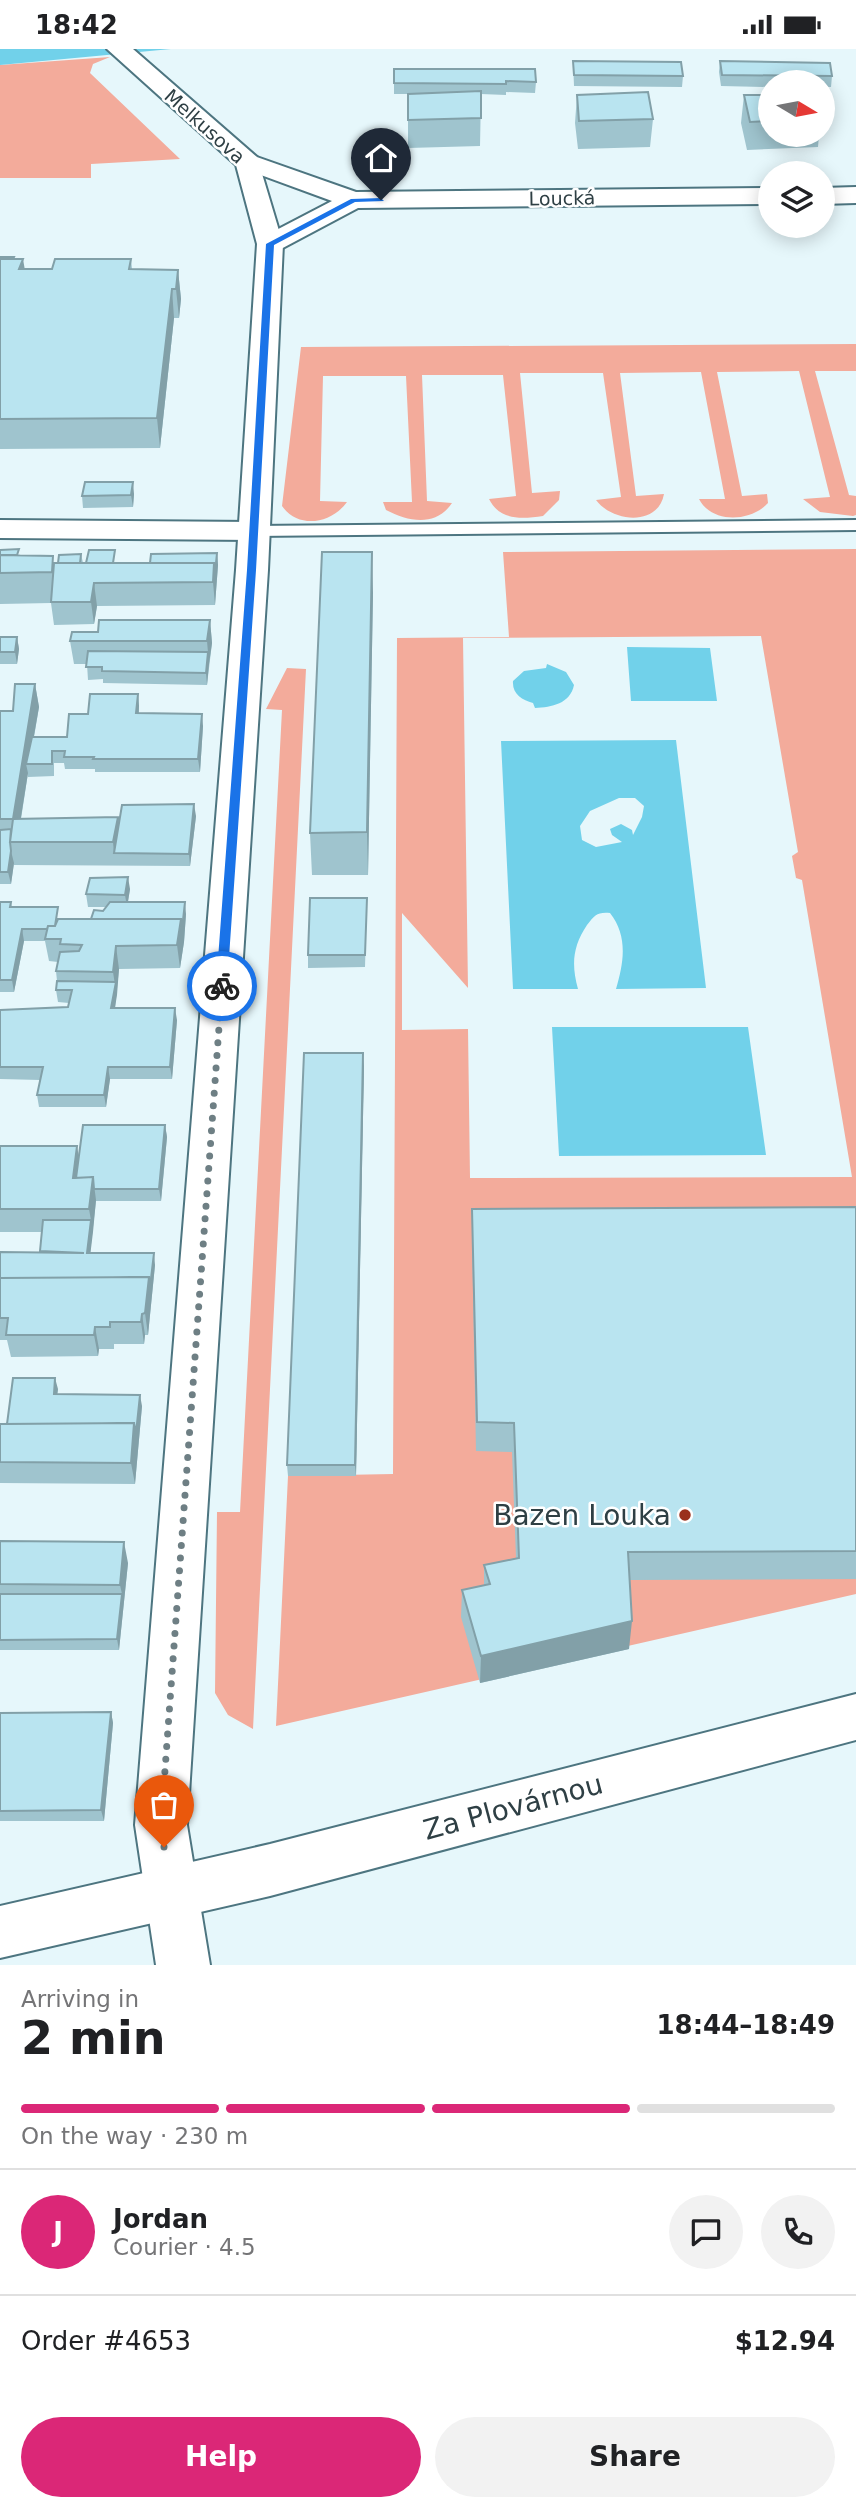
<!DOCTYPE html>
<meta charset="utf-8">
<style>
:root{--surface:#fff;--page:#f2f2f2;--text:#202124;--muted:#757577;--line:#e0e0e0;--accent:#db2777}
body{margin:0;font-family:"DejaVu Sans",sans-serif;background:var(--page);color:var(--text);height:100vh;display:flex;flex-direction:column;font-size:26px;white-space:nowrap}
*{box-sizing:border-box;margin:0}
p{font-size:23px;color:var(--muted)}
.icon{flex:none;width:38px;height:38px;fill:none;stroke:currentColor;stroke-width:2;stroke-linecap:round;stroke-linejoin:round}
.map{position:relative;height:1916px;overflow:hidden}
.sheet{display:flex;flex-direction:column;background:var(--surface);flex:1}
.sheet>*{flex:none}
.needle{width:46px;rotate:100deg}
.controls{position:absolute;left:758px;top:21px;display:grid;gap:14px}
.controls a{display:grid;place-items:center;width:77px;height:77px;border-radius:50%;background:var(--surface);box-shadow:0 4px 18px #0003;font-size:35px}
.pin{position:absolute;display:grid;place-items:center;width:60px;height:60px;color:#fff;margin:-72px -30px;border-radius:50% 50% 50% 0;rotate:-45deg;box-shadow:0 0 7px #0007}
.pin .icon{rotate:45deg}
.courier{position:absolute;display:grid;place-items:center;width:70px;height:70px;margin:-35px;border:5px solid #1a73e8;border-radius:50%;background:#fff;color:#222;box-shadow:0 2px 9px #0007}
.head em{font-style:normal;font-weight:800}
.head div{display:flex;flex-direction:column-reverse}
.head{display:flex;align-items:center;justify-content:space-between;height:119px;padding:0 21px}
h1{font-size:46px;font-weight:800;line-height:52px}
.bar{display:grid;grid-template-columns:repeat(4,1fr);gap:10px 7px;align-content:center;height:84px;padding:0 21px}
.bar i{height:9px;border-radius:5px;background:var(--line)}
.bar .active{background:var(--accent)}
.bar p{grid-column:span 4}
.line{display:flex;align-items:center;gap:18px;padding:0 21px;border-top:2px solid var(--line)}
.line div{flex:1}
.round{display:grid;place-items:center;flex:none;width:74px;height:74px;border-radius:37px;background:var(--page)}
.button{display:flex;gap:14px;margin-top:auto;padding:14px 21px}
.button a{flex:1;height:80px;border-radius:42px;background:var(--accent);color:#fff;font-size:28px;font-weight:800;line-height:80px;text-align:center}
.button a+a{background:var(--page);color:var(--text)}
.status{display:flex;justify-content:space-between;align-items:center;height:49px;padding:0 35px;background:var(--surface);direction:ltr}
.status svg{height:19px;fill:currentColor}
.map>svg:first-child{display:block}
.green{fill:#f3ab9b;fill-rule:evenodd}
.water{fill:#71d1ea;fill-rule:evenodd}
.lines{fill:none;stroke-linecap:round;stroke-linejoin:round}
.service-casing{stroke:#4d7580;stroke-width:4}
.minor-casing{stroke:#4d7580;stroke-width:4}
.tertiary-casing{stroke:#4d7580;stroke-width:4}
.service{fill:#fff;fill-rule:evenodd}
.minor{fill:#fff;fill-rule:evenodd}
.tertiary{fill:#fff;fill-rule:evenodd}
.wall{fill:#9fc4ce}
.shaded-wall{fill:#82a0a8}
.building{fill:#b9e4f0;stroke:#82a0a8;stroke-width:2}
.route{fill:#1a73e8}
.done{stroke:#6e7f84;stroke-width:7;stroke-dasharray:0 12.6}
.poi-dot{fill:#9a301c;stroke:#fff;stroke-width:2.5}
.labels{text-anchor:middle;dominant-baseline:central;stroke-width:5;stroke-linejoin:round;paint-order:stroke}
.far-street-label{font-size:19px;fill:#2e3f44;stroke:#fff}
.near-poi-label{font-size:28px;fill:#2e3f44;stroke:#fff;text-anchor:end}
.near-street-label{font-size:28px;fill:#2e3f44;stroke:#fff}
</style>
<div class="status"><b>18:42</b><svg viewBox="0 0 49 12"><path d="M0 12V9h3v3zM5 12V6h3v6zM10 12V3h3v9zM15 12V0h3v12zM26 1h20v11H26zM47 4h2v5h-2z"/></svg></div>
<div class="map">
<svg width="856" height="1916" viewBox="0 0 856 1916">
<rect width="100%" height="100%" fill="#e6f7fb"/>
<path class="green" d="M110 8 93 15 90 24 180 110 91 115V129H0V16Z
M856 295V322H815L849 446 856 447V466L853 467 820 463 803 450 830 448 799 322 717 323 742 447 767 445 768 454C751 473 712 475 699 450H725L701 323 620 324 636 447 664 445C658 478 612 473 596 451L621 448 603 324H520L532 444 560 442 559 451 543 467C522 470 500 472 489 450L516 447 503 326H422L427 452 452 454C436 478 409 473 386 461L383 453H412L406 327H323L320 452 347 453C332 474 299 481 282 457L301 298Z
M856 500V1545L276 1677 288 1427 393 1425 397 589 509 588 503 503ZM761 587 798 803 792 807 796 829 802 831 852 1128 470 1129 468 980 402 981V864L468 939 463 589Z
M287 619 306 620 253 1680 228 1666 215 1644 217 1463H240L282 661 266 660Z"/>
<path class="water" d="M0 0H171L0 16Z
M627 598 710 599 717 652H631Z
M547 615 566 623 574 636C570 655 552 658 535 659L533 654C522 651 512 645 513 632L524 622 546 619Z
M676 691 706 939 616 940C624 913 628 887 610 864 597 863 595 866 587 876 573 897 571 915 578 940H513L501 692ZM619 749H635L644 757 642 768 633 786 632 781 621 775 610 780 612 786 622 793 596 798 582 791 580 777 590 762Z
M552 978H748L766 1106 559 1107Z"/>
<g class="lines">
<g class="service-casing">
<path id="service" d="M856 471V481L254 487 246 482 254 477Z"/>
</g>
<g class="minor-casing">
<path id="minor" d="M248 105 356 143 770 139V155L358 159 279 201 270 203 261 201 257 195 261 189 332 152 239 118 235 113 239 108Z
M856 138V154L822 155V139Z
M0 471 254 473 265 475 270 482 265 489 254 491 0 489Z
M856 1645V1691L270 1847 0 1909V1857L270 1795Z"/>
</g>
<g class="tertiary-casing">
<path id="tertiary" d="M107 0H133L257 108 283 195 268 521 187 1776 210 1916H156L135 1776 236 521 257 195 236 116Z"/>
</g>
<use href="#service" class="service"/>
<use href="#minor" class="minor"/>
<use href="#tertiary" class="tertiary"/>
</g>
<path class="wall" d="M573 12 683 27 682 38 574 37Z
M720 12 832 27 831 38H822V33H770V38L721 37 719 23Z
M394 20 536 33 535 44 506 43V46L481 45 480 97 408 99V45H394Z
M577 46 653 70 650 98 578 100 575 74Z
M744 46H770V86H819L818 98 747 101 741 74Z
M0 208 14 210 25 220H52L131 210 132 220 178 221 181 250 179 269H174L160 399 0 400Z
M134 445 133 458 83 459 82 447Z
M0 501 54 514H58L81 505 83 514H150L217 504 218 516 215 556 97 557 94 575 54 576 51 554 0 555Z
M373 544 368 826H312L310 784Z
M210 571 212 594 207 636 103 634V630L88 631 87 615H74L70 592 98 583Z
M0 588H17L19 600 17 615H0Z
M35 635 39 658 34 688H67L88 665 138 645 139 657V664L203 677 200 723H95V720H65L64 714H54V727L28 728V724L21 770 118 768 119 774 196 767 190 817 14 816V814L11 835H0V662H13Z
M130 840 128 853 186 865 184 893 180 919 119 920 115 959 177 971 172 1030H110L106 1058H39L37 1046 40 1031 0 1030V961L68 958 69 954 58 953 56 941 57 932 56 922 58 913 49 912 45 892H24L14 943H0V853H11L12 858 60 870H91L103 862 106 858H88L86 845Z
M367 849 365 918 308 919V906Z
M364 1017 356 1427H288L287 1416Z
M165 1076 167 1088 161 1152H96L90 1204 155 1216 148 1286H145L144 1295H114V1300H99L98 1307 11 1308 7 1291H0V1203L41 1204 42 1183H0V1097L79 1108Z
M856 1158V1530L630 1531 629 1600 480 1634 461 1568 462 1541 484 1536V1516L516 1509 512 1403 476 1402 472 1190V1160Z
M58 1340 57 1345 142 1357 135 1435 0 1434V1375H7Z
M0 1492 128 1514 119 1601H0Z
M111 1663 113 1674 104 1772H0V1664Z"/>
<path class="shaded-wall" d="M23 210 28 239 19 220Z
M178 221 181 250 179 269 176 240Z
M172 240 174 269 160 399 157 369Z
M133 433 134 445 133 458 131 446Z
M372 503 373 544 368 826 367 783Z
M217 504 218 516 215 556 213 533 214 514Z
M94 534 97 557 94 575 91 553Z
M210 571 212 594 209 615 207 592Z
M17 588 19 600 17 615 15 603Z
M208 603 209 615 207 636 206 624Z
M35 635 39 658 29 715H26L28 724 17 793 13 770Z
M138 645 139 657 138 677 136 664Z
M202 665 203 677 200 723 198 710Z
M194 755 196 767 190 817 189 805Z
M118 768 121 791 114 804 113 793Z
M11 802 14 814 11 835 8 823Z
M128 828 130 840 127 858 125 846Z
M185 853 186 865 184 893 180 919 177 896Z
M22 880 24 892 14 943 12 931Z
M116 897 119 920 117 946 113 971 111 959 115 936 113 923Z
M175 959 177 971 172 1030 170 1018Z
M363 1004 364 1017 356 1427 355 1416Z
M108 1018 110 1030 106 1058 104 1046Z
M165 1076 167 1088 161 1152 159 1140Z
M77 1097 81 1120 78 1139 73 1129Z
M93 1128 96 1151 93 1183 89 1160Z
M91 1171 93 1183 89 1216 87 1204Z
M154 1204 155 1216 148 1286 145 1264 149 1228Z
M142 1265 145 1286 144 1295 141 1273Z
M95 1278 99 1300 98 1307 94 1286Z
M55 1329 58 1340 56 1356 54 1345Z
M140 1346 142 1357 135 1435 131 1414 134 1374Z
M124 1493 128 1514 119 1601 117 1590 122 1545 120 1536Z
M632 1572 629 1600 480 1634 481 1607Z
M111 1663 113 1674 104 1772 101 1761Z"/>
<path class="building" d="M573 12 681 13 683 27 574 26Z
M720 12 830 14 832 27 722 26Z
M394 20H535L536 33 506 32V35L394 34Z
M481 42V69L408 71V45Z
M648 43 653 70 579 72 577 46Z
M744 46H770V72L750 73Z
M0 208H14L13 210H0Z
M0 210H23L19 220H52L55 210H131L129 220 178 221 176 240H172L157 369 0 370Z
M85 433H133L131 446 82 447Z
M19 500 17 506H0V501Z
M89 501H115L113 514H86Z
M322 503H372L367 783 310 784Z
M217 504 215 524 214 514H150L151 505Z
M81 505 80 514H58L59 506Z
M0 506 53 507 52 523 0 524Z
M54 514H214L213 533 94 534 91 553H51Z
M99 571H210L207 592H70L72 583H98Z
M0 588H17L15 603H0Z
M88 602 208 603 206 624 102 622V618H86Z
M15 635H35L13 770H0V662H13Z
M90 645H138L136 664 202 665 198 710H93L94 708H64L65 702H52V715H26L32 688H67L69 665H88Z
M194 755 189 805 114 804 122 756Z
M118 768 113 793H10L13 770Z
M11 780 10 793 11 802 8 823H0V781Z
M128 828 125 846 86 845 90 829Z
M310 849H367L365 906H308Z
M0 853H11L10 858H58L55 877H48L47 880H22L12 931H0Z
M110 853H185L182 880 181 870H91L94 861 103 862Z
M58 870H181L177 896 116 897 113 923 56 922 60 903 79 902 82 896 60 895 61 890H45L48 877H55Z
M57 932 116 933 111 959H175L170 1018H108L104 1046H37L43 1018H0V961L68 958 72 941H56Z
M304 1004H363L355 1416H287Z
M83 1076H165L159 1140H94L93 1128 76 1129Z
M0 1097H77L73 1129 93 1128 89 1160H0Z
M856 1158V1502L628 1503 632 1572 481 1607 462 1541 490 1535 484 1516 519 1509 514 1374 477 1373 472 1160Z
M43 1171H91L87 1204H154L150 1238 149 1228 0 1229V1203L84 1204 40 1202Z
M149 1228 145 1264 142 1265 141 1273H110V1278H95L94 1286H6L8 1269H0V1229Z
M13 1329H55L54 1345 140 1346 136 1384 134 1374 7 1375Z
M134 1374 131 1414 0 1413V1375Z
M0 1492 124 1493 120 1536 0 1535Z
M0 1545H122L117 1590 0 1591Z
M111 1663 101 1761 0 1762V1664Z"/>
<path class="route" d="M381 149 384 152 355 153 274 196 256 521 227 937 222 941 216 937 247 521 266 195 351 150Z"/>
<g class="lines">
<path class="done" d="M164 1798 161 1776 222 937"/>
</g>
<circle class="poi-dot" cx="685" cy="1466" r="7"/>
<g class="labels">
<g class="far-street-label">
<text transform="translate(205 77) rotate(42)">Melkusova</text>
<text transform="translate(562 149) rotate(-1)">Loucká</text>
</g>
<g class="near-poi-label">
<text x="671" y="1466">Bazen Louka</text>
</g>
<g class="near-street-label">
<text transform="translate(513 1758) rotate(-15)">Za Plovárnou</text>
</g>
</g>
</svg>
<div class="controls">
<a><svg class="needle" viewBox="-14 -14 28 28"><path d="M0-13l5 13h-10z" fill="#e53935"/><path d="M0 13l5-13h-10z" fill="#757577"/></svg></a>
<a><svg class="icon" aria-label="layers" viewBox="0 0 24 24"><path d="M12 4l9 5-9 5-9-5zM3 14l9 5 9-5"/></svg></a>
</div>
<div class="pin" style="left:164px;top:1798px;background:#ea580c"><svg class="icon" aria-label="bag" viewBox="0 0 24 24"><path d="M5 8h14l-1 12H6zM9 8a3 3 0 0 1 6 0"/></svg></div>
<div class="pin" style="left:381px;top:151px;background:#1f2937"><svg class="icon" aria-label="home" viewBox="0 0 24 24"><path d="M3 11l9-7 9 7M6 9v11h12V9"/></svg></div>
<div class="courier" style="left:222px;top:937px"><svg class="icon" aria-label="bike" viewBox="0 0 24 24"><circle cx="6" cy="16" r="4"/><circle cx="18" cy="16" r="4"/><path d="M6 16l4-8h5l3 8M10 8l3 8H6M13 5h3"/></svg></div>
</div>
<section class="sheet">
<div class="head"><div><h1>2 min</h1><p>Arriving in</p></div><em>18:44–18:49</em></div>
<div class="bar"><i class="active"></i><i class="active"></i><i class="active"></i><i></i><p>On the way · 230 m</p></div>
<div class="line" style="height:126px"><b class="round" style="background:var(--accent);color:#fff">J</b><div><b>Jordan</b><p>Courier · 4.5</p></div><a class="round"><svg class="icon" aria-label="chat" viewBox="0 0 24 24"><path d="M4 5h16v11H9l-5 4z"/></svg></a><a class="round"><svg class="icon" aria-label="phone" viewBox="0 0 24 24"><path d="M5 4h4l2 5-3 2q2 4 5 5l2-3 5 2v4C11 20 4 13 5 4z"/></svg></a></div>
<div class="line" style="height:91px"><div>Order #4653</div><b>$12.94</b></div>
<div class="button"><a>Help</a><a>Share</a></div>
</section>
